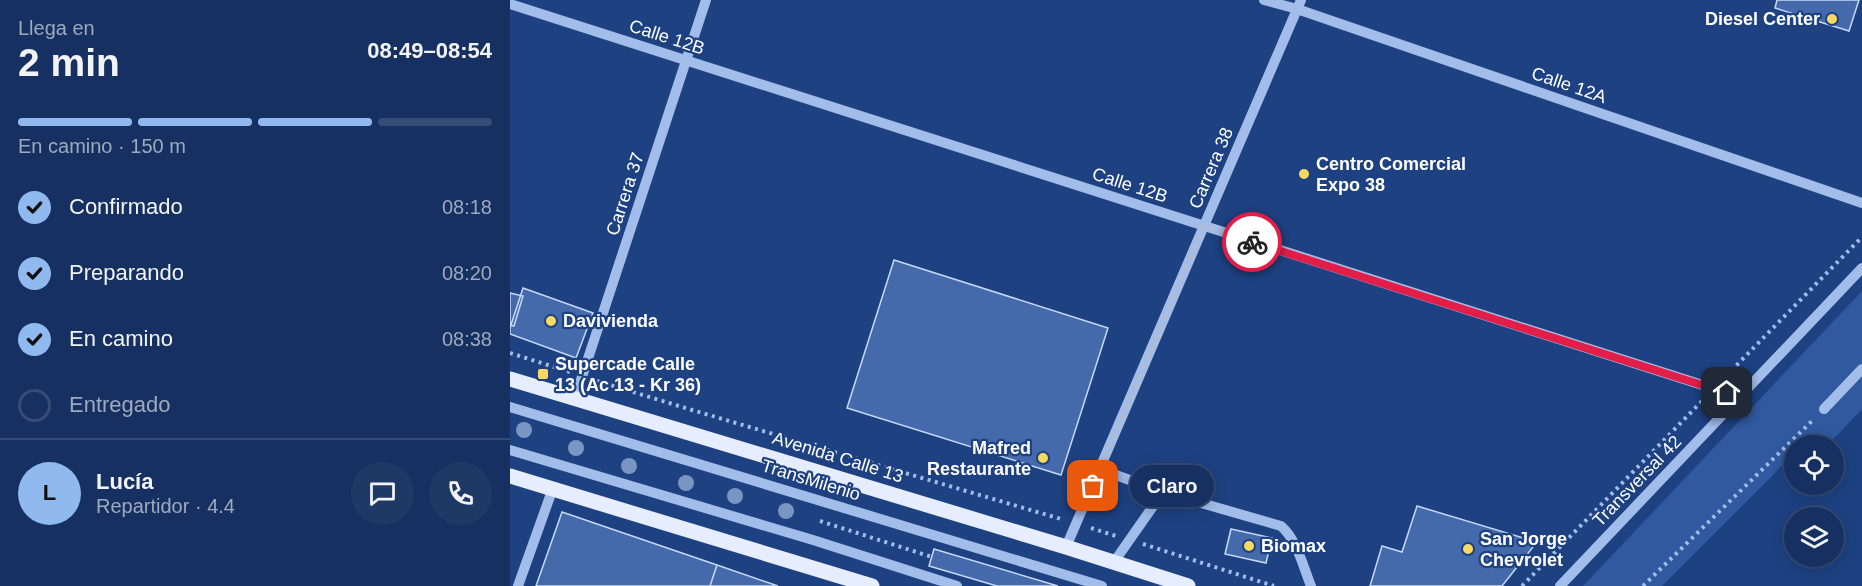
<!DOCTYPE html>
<html lang="es">
<meta charset="utf-8">
<style>
:root{--surface:#163161;--page:#1f3967;--text:#f1f3f6;--muted:#9ea9bd;--line:#354c76;--accent:#90b9f0}
body{margin:0;font-family:Arial,sans-serif;background:var(--page);color:var(--text);height:100vh;display:flex;flex-direction:column;font-size:22px;white-space:nowrap}
*{box-sizing:border-box;margin:0}
p{font-size:20px;color:var(--muted)}
.icon{flex:none;width:33px;height:33px;fill:none;stroke:currentColor;stroke-width:2;stroke-linecap:round;stroke-linejoin:round}
.map{position:relative;flex:1;overflow:hidden}
.drawer{display:flex;flex-direction:column;background:var(--surface);width:510px}
.drawer>*{flex:none}
.tools{position:absolute;left:1274px;top:435px;display:grid;gap:12px}
.tools a{display:grid;place-items:center;width:60px;height:60px;border-radius:50%;background:var(--surface);box-shadow:0 3px 15px #0003,0 0 0 2px var(--line);font-size:30px}
.pin{position:absolute;display:grid;place-items:center;width:51px;height:51px;color:#fff;margin:-26px;border-radius:12px;box-shadow:0 3px 9px #0006}
.courier{position:absolute;display:grid;place-items:center;width:60px;height:60px;margin:-30px;border:4px solid #e11d48;border-radius:50%;background:#fff;color:#222;box-shadow:0 2px 8px #0007}
.bubble{position:absolute;height:42px;border-radius:21px;background:var(--surface);box-shadow:0 3px 15px #0003,0 0 0 2px var(--line);font-size:20px;font-weight:800;line-height:42px;text-align:center}
.overview em{font-style:normal;font-weight:800}
.overview div{display:flex;flex-direction:column-reverse}
.overview{display:flex;align-items:center;justify-content:space-between;height:102px;padding:0 18px}
h1{font-size:39px;font-weight:800;line-height:45px}
.bar{display:grid;grid-template-columns:repeat(4,1fr);gap:9px 6px;align-content:center;height:72px;padding:0 18px}
.bar i{height:8px;border-radius:4px;background:var(--line)}
.bar .selected{background:var(--accent)}
.bar p{grid-column:span 4}
.line{display:flex;align-items:center;gap:15px;padding:0 18px;border-top:2px solid var(--line)}
.line div{flex:1}
.round{display:grid;place-items:center;flex:none;width:63px;height:63px;border-radius:32px;background:var(--page)}
ol{padding:0 18px;list-style:none}
li{display:flex;align-items:center;gap:18px;height:66px}
li p{margin-inline-start:auto}
li .icon{padding:6px;border-radius:50%;background:var(--accent);color:#111;stroke-width:4}
li:last-child{color:var(--muted)}
li i{width:33px;height:33px;border:3px solid var(--line);border-radius:50%}
main{display:flex;flex:1;min-height:0}
.map>svg:first-child{display:block}
.green{fill:#3059a0}
.building{fill:#456aab;stroke:#c6d9f7;stroke-width:1.5}
.lines{fill:none;stroke-linecap:round;stroke-linejoin:round}
.path{stroke:#a2bde9;stroke-width:4;stroke-dasharray:3 4.5;stroke-linecap:butt}
.minor{stroke:#a2bde9;stroke-width:10}
.major{stroke:#e5edfe;stroke-width:15}
.tree{fill:#7a95c2}
.done{stroke:#b0bcd3;stroke-width:6;stroke-dasharray:0 10.8}
.route{stroke:#e11d48;stroke-width:8}
.poi-dot{fill:#f9d960;stroke:#1d4181;stroke-width:2}
.labels{text-anchor:middle;dominant-baseline:central;stroke-width:4.5;stroke-linejoin:round;paint-order:stroke}
.poi-label{font-size:18px;font-weight:bold;fill:#fff;stroke:#1d4181;text-anchor:start}
.street-label{font-size:18px;fill:#fff;stroke:#1d4181}
</style>
<main>
<section class="drawer">
<div class="overview"><div><h1>2 min</h1><p>Llega en</p></div><em>08:49–08:54</em></div>
<div class="bar"><i class="selected"></i><i class="selected"></i><i class="selected"></i><i></i><p>En camino · 150 m</p></div>
<ol>
<li><svg class="icon" aria-label="check" viewBox="0 0 24 24"><path d="M5 12l5 5 9-10"/></svg>Confirmado<p>08:18</p></li>
<li><svg class="icon" aria-label="check" viewBox="0 0 24 24"><path d="M5 12l5 5 9-10"/></svg>Preparando<p>08:20</p></li>
<li><svg class="icon" aria-label="check" viewBox="0 0 24 24"><path d="M5 12l5 5 9-10"/></svg>En camino<p>08:38</p></li>
<li><i></i>Entregado</li>
</ol>
<div class="line" style="height:108px"><b class="round" style="background:var(--accent);color:#111">L</b><div><b>Lucía</b><p>Repartidor · 4.4</p></div><a class="round"><svg class="icon" aria-label="chat" viewBox="0 0 24 24"><path d="M4 5h16v11H9l-5 4z"/></svg></a><a class="round"><svg class="icon" aria-label="phone" viewBox="0 0 24 24"><path d="M5 4h4l2 5-3 2q2 4 5 5l2-3 5 2v4C11 20 4 13 5 4z"/></svg></a></div>
</section>
<div class="map">
<svg width="1352" height="586" viewBox="0 0 1352 586">
<rect width="100%" height="100%" fill="#1d4181"/>
<path class="green" d="M1352 291V409L1318 445 1284 446V454L1152 586H1073Z"/>
<path class="building" d="M1267 0H1349L1339 31 1265 8Z
M384 260 598 328 551 475 337 408Z
M13 288 83 313 66 358 0 334V328Z
M0 293 13 296 4 326 0 325Z
M907 506 1027 542 992 586H860L872 546 892 552Z
M52 512 207 565 200 586H26Z
M721 529 762 538 756 563 715 554Z
M424 549 548 586H487L419 566Z
M207 565 268 586H200Z"/>
<g class="lines">
<path class="path" d="M0 353 60 372
M1216 376 1352 237
M87 381 182 410 551 519
M310 521 422 557
M581 528 606 536
M633 544 764 586
M1012 586 1192 401
M1133 586 1303 420"/>
<path class="minor" d="M754 0 787 9 1352 203
M0 4 1230 397
M65 398 196 0
M0 407 592 586
M1314 409 1352 369
M0 450 303 540 447 586
M591 467 603 474 653 492
M556 547 791 0
M604 562 653 492 771 526C787 540 793 566 801 586
M8 586 43 488
M1050 586 1352 268"/>
<path class="major" d="M0 379 556 547 678 586
M0 476 362 586"/>
</g>
<g class="tree">
<circle cx="14" cy="430" r="8"/>
<circle cx="66" cy="448" r="8"/>
<circle cx="119" cy="466" r="8"/>
<circle cx="176" cy="483" r="8"/>
<circle cx="225" cy="496" r="8"/>
<circle cx="276" cy="511" r="8"/>
</g>
<g class="lines">
<path class="done" d="M583 486 694 226 742 242"/>
<path class="route" d="M742 242 1217 393"/>
</g>
<g class="poi-dot">
<circle cx="1322" cy="19" r="6"/>
<circle cx="794" cy="174" r="6"/>
<circle cx="41" cy="321" r="6"/>
<rect x="27" y="368" width="12" height="12" rx="3"/>
<circle cx="533" cy="458" r="6"/>
<circle cx="739" cy="546" r="6"/>
<circle cx="958" cy="549" r="6"/>
</g>
<g class="labels">
<g class="poi-label">
<text x="1310" y="19" text-anchor="end">Diesel Center</text>
<text x="806" y="164">Centro Comercial<tspan x="806" dy="21">Expo 38</tspan></text>
<text x="53" y="321">Davivienda</text>
<text x="45" y="364">Supercade Calle<tspan x="45" dy="21">13 (Ac 13 - Kr 36)</tspan></text>
<text x="521" y="448" text-anchor="end">Mafred<tspan x="521" dy="21">Restaurante</tspan></text>
<text x="970" y="539">San Jorge<tspan x="970" dy="21">Chevrolet</tspan></text>
<text x="751" y="546">Biomax</text>
</g>
<g class="street-label">
<text transform="translate(157 37) rotate(18)">Calle 12B</text>
<text transform="translate(1059 85) rotate(19)">Calle 12A</text>
<text transform="translate(701 168) rotate(-67)">Carrera 38</text>
<text transform="translate(620 185) rotate(18)">Calle 12B</text>
<text transform="translate(115 194) rotate(-72)">Carrera 37</text>
<text transform="translate(328 457) rotate(17)">Avenida Calle 13</text>
<text transform="translate(301 480) rotate(17)">TransMilenio</text>
<text transform="translate(1127 481) rotate(-46)">Transversal 42</text>
</g>
</g>
</svg>
<div class="tools">
<a><svg class="icon" aria-label="locate" viewBox="0 0 24 24"><circle cx="12" cy="12" r="6"/><path d="M12 2v4M12 18v4M2 12h4M18 12h4"/></svg></a>
<a><svg class="icon" aria-label="layers" viewBox="0 0 24 24"><path d="M12 4l9 5-9 5-9-5zM3 14l9 5 9-5"/></svg></a>
</div>
<div class="pin" style="left:583px;top:486px;background:#ea580c"><svg class="icon" aria-label="bag" viewBox="0 0 24 24"><path d="M5 8h14l-1 12H6zM9 8a3 3 0 0 1 6 0"/></svg></div>
<div class="pin" style="left:1217px;top:393px;background:#1f2937"><svg class="icon" aria-label="home" viewBox="0 0 24 24"><path d="M3 11l9-7 9 7M6 9v11h12V9"/></svg></div>
<div class="courier" style="left:742px;top:242px"><svg class="icon" aria-label="bike" viewBox="0 0 24 24"><circle cx="6" cy="16" r="4"/><circle cx="18" cy="16" r="4"/><path d="M6 16l4-8h5l3 8M10 8l3 8H6M13 5h3"/></svg></div>
<div class="bubble" style="left:620px;top:465px;width:84px">Claro</div>
</div>
</main>
